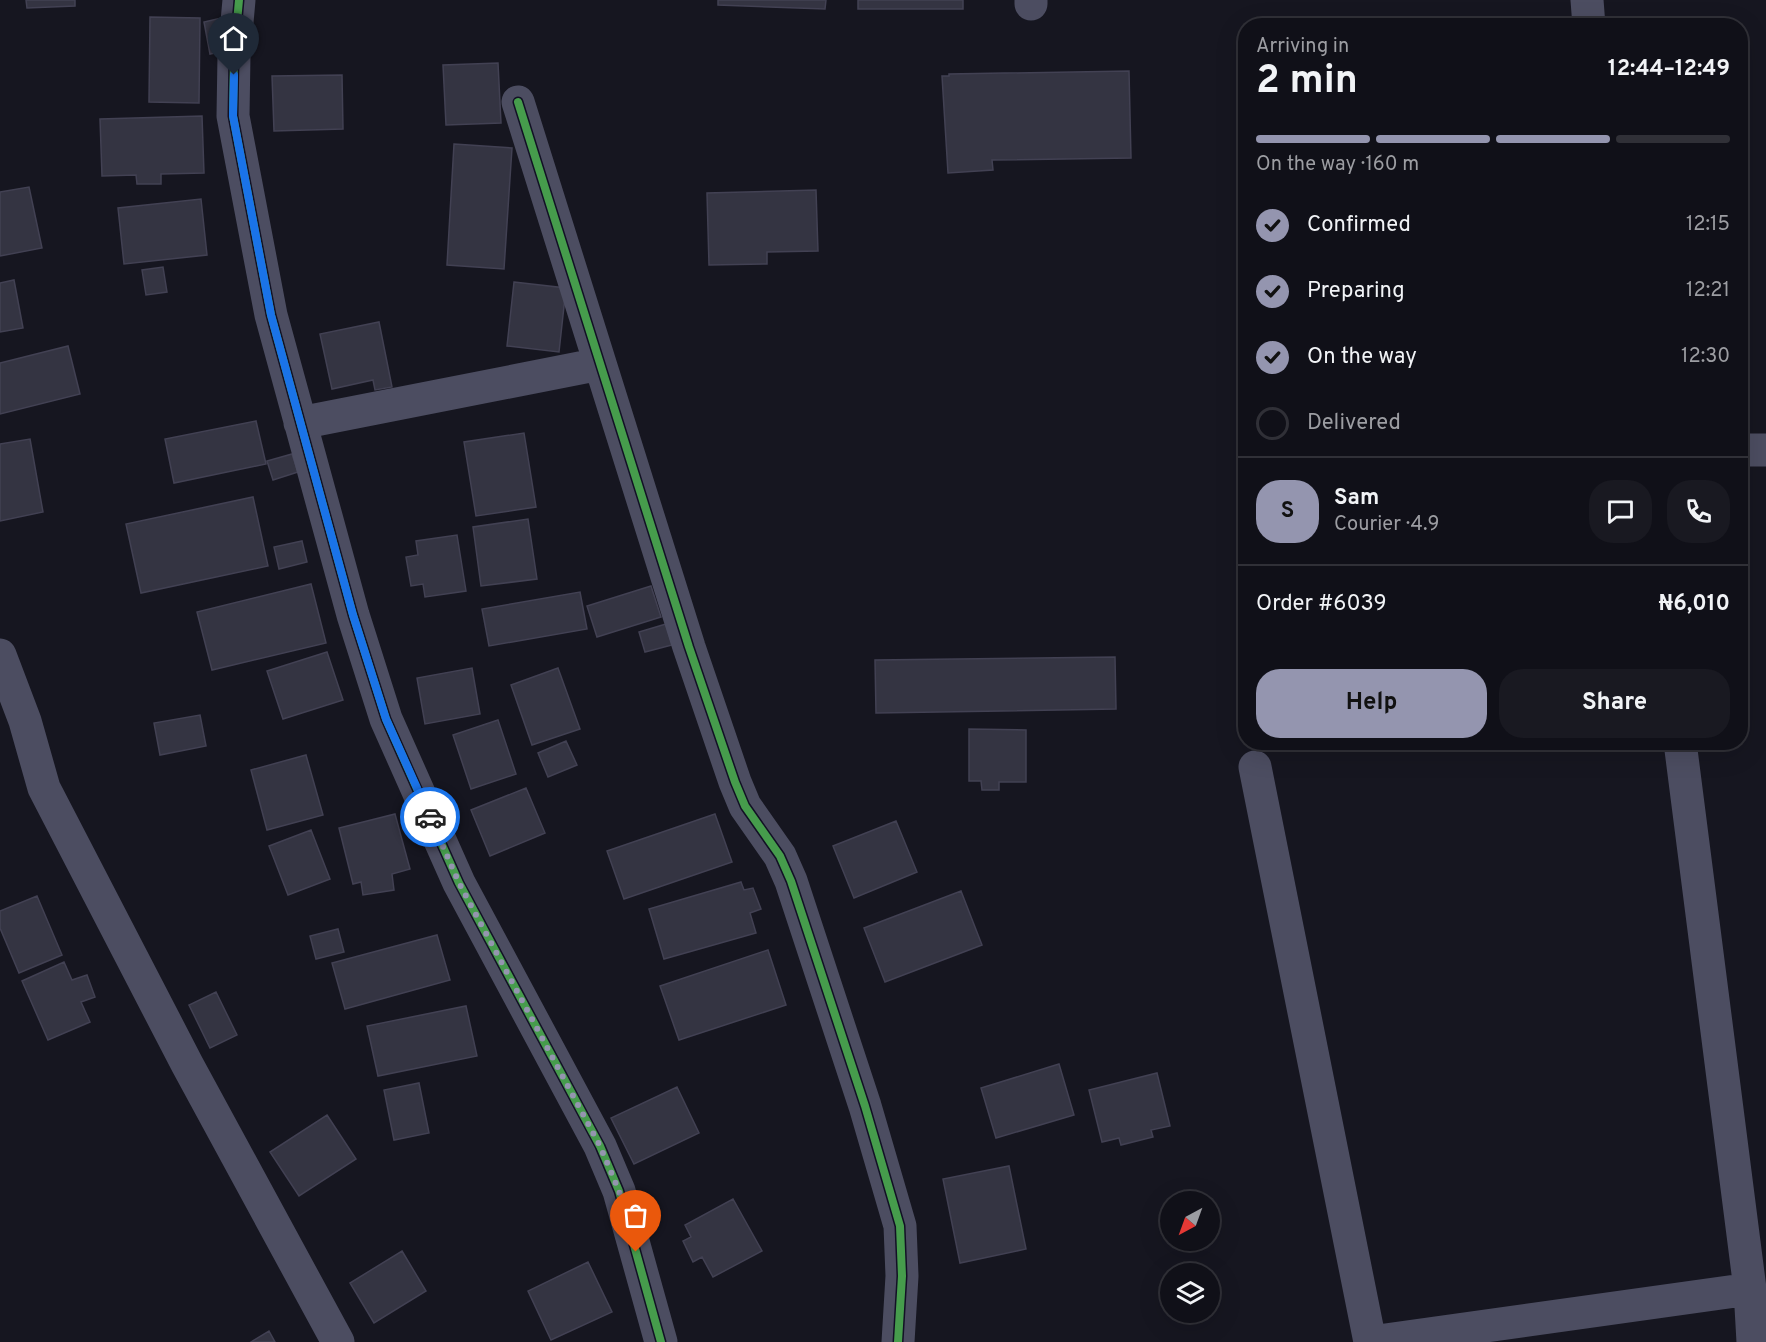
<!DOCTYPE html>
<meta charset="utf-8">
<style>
:root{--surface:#101018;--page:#191921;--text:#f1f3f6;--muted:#9c9da2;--line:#303037;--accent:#9495af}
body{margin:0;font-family:Overpass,sans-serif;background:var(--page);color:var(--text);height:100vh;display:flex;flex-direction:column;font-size:22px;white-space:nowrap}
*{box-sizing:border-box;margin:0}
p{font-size:20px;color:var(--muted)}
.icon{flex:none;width:33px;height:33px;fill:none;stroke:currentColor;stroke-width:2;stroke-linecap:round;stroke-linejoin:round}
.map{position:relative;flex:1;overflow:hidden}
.side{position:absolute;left:1238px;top:18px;width:510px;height:732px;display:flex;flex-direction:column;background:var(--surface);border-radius:24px;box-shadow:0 6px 24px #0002,0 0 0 2px var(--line)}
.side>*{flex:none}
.needle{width:39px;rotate:221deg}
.fabs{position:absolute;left:1160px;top:1191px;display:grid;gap:12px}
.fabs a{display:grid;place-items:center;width:60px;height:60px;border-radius:50%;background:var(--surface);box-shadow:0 6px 24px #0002,0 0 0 2px var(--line);font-size:30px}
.pin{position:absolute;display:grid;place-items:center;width:51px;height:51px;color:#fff;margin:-62px -26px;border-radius:50% 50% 50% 0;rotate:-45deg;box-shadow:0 0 6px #0007}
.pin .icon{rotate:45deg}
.courier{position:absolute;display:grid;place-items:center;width:60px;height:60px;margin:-30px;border:4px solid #1a73e8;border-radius:50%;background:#fff;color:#222;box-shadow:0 2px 8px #0007}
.overview em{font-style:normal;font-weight:700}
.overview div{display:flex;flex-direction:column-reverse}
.overview{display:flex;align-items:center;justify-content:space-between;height:102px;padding:0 18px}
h1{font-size:39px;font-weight:700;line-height:45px}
.bar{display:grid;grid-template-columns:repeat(4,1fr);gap:9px 6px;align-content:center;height:72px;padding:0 18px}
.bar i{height:8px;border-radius:4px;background:var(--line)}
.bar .on{background:var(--accent)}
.bar p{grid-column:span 4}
.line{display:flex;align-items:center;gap:15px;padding:0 18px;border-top:2px solid var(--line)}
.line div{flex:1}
.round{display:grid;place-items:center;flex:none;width:63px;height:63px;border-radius:24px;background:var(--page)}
ol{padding:0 18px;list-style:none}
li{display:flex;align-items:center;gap:18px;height:66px}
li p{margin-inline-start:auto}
li .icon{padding:6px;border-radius:50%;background:var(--accent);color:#111;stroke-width:4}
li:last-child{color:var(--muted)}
li i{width:33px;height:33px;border:3px solid var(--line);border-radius:50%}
.action{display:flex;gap:12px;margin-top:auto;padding:12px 18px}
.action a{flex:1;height:69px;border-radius:24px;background:var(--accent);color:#111;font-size:24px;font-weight:700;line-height:69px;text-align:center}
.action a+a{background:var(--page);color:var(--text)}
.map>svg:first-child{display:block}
.building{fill:#343442;stroke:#424153;stroke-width:1.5}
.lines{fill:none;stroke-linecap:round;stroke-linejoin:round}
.minor{stroke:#4c4d61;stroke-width:33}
.cycleway-casing{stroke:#121125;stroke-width:11}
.cycleway{stroke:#469c4c;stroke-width:8}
.done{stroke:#9495af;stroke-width:6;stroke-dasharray:0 10.8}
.route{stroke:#1a73e8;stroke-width:8}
</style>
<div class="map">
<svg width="1766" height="1342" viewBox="0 0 1766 1342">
<rect width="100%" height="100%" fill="#161620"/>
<path class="building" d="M26 0H75V6L27 8Z
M718 0H826L825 9 718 5Z
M858 0H963V9H858Z
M150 17 200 18 199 103 149 102Z
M226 17 233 49 210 54 204 22Z
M498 63 501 123 446 125 443 65Z
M1129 71 1131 158 992 160 993 170 948 173 942 76H949V74Z
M342 75 343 129 274 131 272 76Z
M202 116 204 173 161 174V184H137L136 175 102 176 100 119Z
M454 144 512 148 504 269 447 265Z
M29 187 42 248 0 256V192Z
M816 190 818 251 767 252V264L709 265 707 193Z
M201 199 207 255 124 264 118 208Z
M163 267 167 292 146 295 142 270Z
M14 280 23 328 0 332V283Z
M514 282 566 288 559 352 507 346Z
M379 322 392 387 375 390 373 380 332 389 320 334Z
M68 346 80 394 0 414V363Z
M256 421 266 464 174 483 165 439Z
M524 433 536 507 476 516 464 442Z
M30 439 43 512 0 521V444Z
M292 454 298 472 273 480 267 461Z
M253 497 268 566 141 593 126 524Z
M528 519 537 579 481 586 473 527Z
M457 535 466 591 425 597 423 584 411 586 406 557 418 555 416 541Z
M302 541 307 562 279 569 274 547Z
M311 584 326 643 212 670 197 612Z
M651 586 661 617 597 637 587 606Z
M580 592 587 629 489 646 482 609Z
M666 624 672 645 645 652 639 632Z
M327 652 343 700 283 719 267 671Z
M1115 657 1116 709 876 713 875 660Z
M472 668 480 714 425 724 417 678Z
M558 668 580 729 532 745 511 685Z
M200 715 206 746 160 755 154 723Z
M498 720 516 774 471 789 453 735Z
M969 729 1026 730V782H999V790H982L981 781H969Z
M566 741 577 765 548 777 538 753Z
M306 755 323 815 267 830 251 770Z
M526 788 545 833 490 856 471 810Z
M395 814 410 869 392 874 394 890 363 895 361 882 353 884 339 828Z
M715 814 732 862 624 899 607 851Z
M896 821 917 872 854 898 833 846Z
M311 830 330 879 288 895 269 846Z
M741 882 744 890 753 888 761 909 750 913 756 933 664 959 649 909Z
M961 891 982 945 885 982 864 928Z
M37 896 62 955 19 973 0 928V911Z
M338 929 344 952 316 959 310 936Z
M437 935 450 980 345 1009 332 963Z
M768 950 786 1005 679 1040 660 986Z
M64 962 72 980 87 975 95 997 81 1002 90 1022 48 1040 22 981Z
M216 992 237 1035 210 1048 189 1005Z
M466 1006 477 1056 378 1076 367 1026Z
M1059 1064 1074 1115 996 1138 981 1088Z
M1157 1073 1170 1126 1151 1130 1153 1137 1121 1145 1119 1138 1102 1142 1089 1090Z
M419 1083 429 1133 394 1140 384 1090Z
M677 1087 699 1133 634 1164 611 1118Z
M327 1115 356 1159 299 1196 270 1152Z
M1009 1166 1026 1249 960 1263 943 1179Z
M733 1199 762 1251 713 1277 702 1257 693 1262 683 1241 691 1237 685 1225Z
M402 1251 426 1291 374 1323 350 1283Z
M588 1262 612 1312 551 1340 528 1291Z
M269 1331 275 1342H251Z"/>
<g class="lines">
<path class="minor" d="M239 0 234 55 233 116 271 315 353 615 386 719 459 883 600 1146 619 1191 661 1342
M1031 0V4
M1587 0 1589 26
M518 102 689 647 735 782 745 806 780 856 791 881 865 1106 900 1226 902 1276 898 1342
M300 423 600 364
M1740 450H1766
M0 655 25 721 44 788 187 1064 338 1342
M1680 742 1750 1289 1753 1342
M1255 767 1370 1342
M1371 1342 1750 1289"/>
<g class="cycleway-casing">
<path id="cycleway" d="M239 0 234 55 233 116 271 315 353 615 386 719 459 883 600 1146 619 1191 661 1342
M518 102 689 647 735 782 745 806 780 856 791 881 865 1106 900 1226 902 1276 898 1342"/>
</g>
<use href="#cycleway" class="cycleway"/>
</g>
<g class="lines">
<path class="done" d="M430 817 459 883 600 1146 619 1191 636 1252"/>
<path class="route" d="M234 75 233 116 271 315 353 615 386 719 430 817"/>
</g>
</svg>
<div class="fabs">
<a><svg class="needle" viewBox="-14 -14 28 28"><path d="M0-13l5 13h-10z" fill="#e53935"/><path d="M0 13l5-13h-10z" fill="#9c9da2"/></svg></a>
<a><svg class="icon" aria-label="layers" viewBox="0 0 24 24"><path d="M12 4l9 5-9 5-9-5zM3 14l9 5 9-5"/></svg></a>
</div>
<div class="pin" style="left:636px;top:1252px;background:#ea580c"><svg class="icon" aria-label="bag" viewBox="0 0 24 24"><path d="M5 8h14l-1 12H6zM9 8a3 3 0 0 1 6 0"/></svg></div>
<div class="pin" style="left:234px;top:75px;background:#1f2937"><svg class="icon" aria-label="home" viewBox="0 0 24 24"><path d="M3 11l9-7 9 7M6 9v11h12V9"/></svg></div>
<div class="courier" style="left:430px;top:817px"><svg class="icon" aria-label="car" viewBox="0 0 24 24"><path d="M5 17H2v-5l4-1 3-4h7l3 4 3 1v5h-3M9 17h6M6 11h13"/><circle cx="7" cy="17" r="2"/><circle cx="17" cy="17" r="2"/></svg></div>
<section class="side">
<div class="overview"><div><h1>2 min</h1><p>Arriving in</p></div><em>12:44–12:49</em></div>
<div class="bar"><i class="on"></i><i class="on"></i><i class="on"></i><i></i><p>On the way · 160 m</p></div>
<ol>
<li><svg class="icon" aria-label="check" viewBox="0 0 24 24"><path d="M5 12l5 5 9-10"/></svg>Confirmed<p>12:15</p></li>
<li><svg class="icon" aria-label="check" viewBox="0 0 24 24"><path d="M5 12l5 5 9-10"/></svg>Preparing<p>12:21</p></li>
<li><svg class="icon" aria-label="check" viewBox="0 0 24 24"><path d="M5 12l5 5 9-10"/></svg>On the way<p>12:30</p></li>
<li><i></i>Delivered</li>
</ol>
<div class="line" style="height:108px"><b class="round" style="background:var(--accent);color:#111">S</b><div><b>Sam</b><p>Courier · 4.9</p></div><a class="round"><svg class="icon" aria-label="chat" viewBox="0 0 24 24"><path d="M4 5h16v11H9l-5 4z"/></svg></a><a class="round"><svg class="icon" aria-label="phone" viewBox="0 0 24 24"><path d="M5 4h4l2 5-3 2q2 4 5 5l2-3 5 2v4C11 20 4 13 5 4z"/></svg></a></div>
<div class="line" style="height:78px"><div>Order #6039</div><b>₦6,010</b></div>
<div class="action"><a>Help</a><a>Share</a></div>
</section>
</div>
